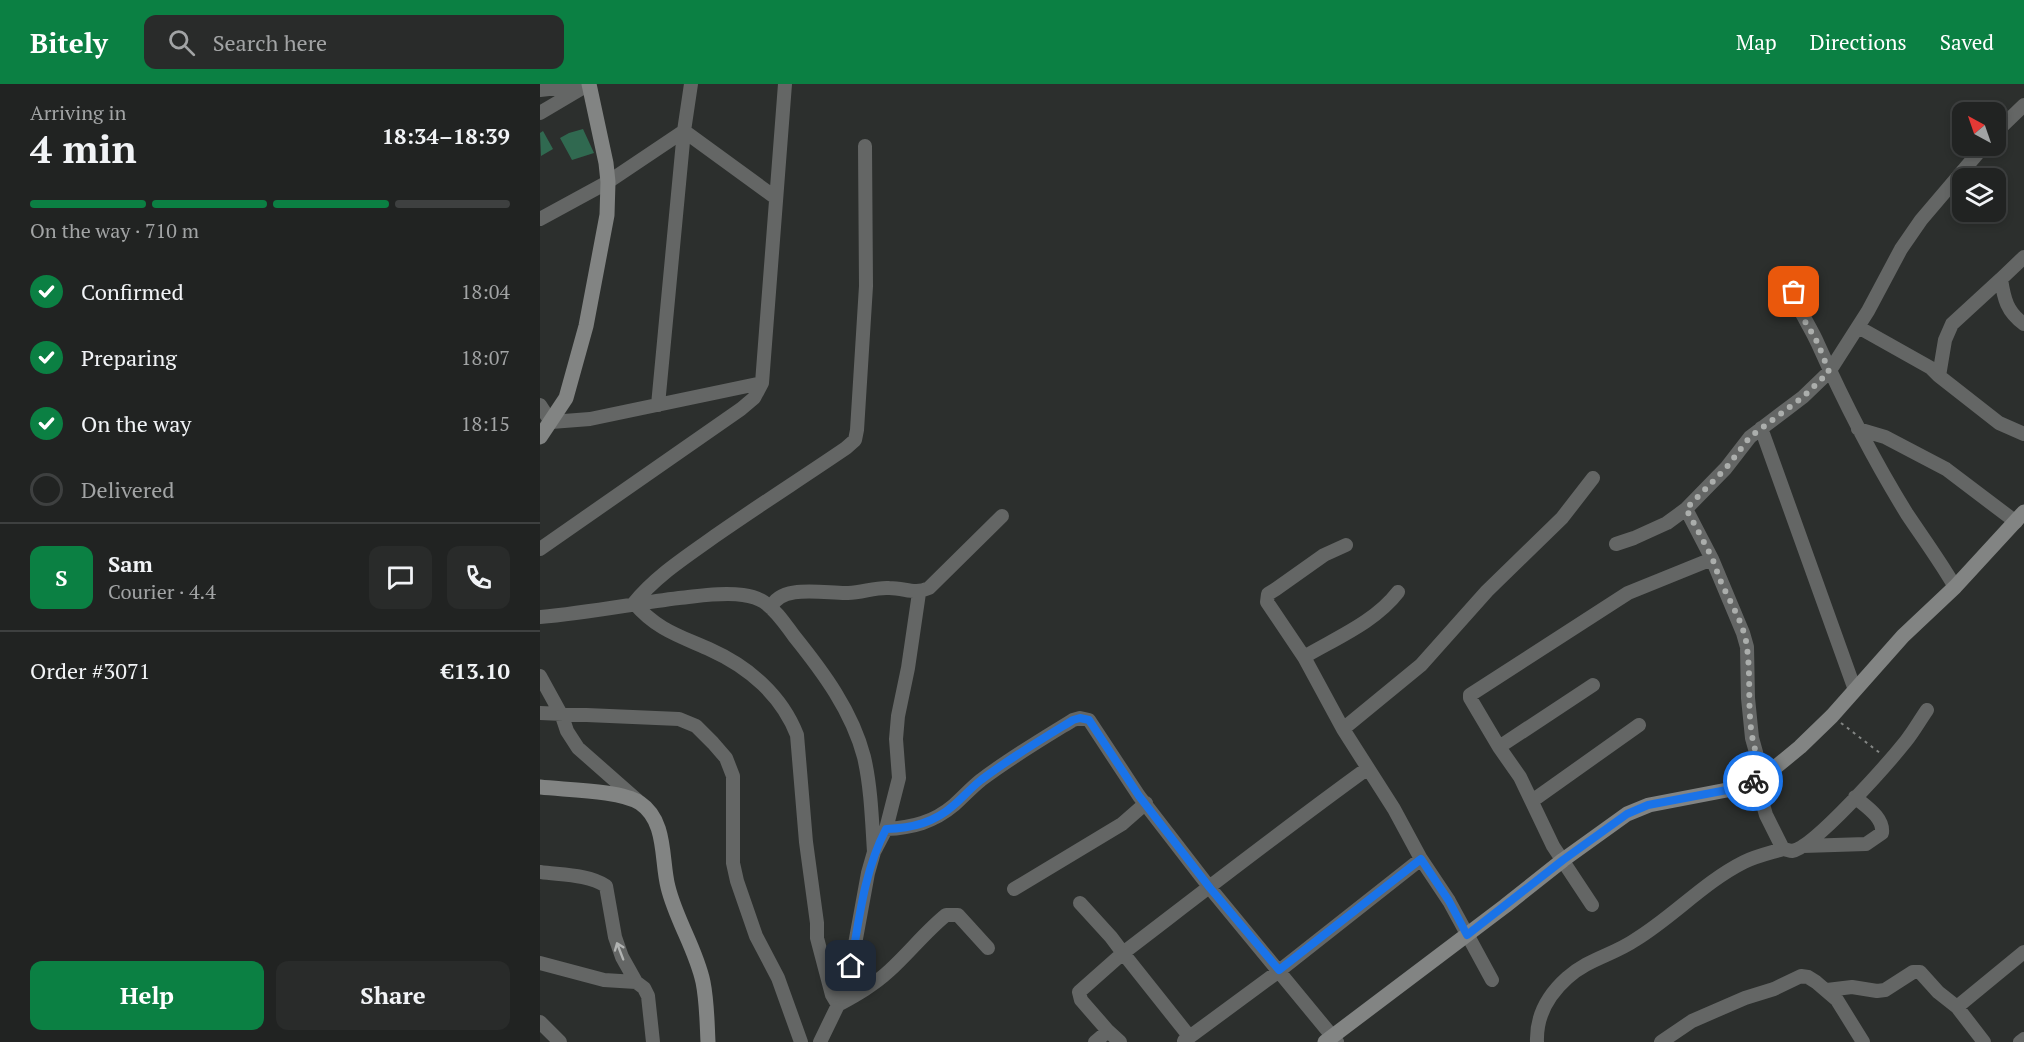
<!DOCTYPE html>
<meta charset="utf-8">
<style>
:root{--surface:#212322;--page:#292b2a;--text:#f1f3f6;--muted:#a2a4a5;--line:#3e4040;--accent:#0b8043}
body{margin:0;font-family:"PT Serif",serif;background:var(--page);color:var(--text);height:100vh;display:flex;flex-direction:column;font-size:22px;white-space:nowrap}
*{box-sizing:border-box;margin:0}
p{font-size:20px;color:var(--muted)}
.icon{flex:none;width:33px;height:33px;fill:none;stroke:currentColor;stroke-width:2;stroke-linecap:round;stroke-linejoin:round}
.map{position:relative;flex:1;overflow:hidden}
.side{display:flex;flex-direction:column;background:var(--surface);width:540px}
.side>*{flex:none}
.needle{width:39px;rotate:320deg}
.fabs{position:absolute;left:1412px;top:18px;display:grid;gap:12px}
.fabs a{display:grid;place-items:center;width:54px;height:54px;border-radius:12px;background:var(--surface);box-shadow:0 3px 9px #0003,0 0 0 2px var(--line);font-size:30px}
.pin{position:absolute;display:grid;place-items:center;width:51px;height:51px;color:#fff;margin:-26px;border-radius:12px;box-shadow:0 3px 9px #0006}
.courier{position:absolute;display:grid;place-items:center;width:60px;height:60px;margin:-30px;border:4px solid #1a73e8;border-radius:50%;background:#fff;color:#222;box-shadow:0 2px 8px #0007}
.overview em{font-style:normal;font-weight:800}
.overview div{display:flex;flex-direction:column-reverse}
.overview{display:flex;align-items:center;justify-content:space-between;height:102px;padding:0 30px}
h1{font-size:39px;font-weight:800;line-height:45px}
.bar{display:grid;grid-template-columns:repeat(4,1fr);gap:9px 6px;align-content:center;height:72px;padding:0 30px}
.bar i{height:8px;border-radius:4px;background:var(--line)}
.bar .active{background:var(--accent)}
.bar p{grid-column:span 4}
.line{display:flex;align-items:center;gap:15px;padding:0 30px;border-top:2px solid var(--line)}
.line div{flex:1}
.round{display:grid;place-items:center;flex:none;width:63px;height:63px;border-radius:12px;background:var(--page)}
ol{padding:0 30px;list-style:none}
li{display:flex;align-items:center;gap:18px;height:66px}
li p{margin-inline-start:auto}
li .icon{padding:6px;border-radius:50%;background:var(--accent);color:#fff;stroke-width:4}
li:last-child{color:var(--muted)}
li i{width:33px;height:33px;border:3px solid var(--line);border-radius:50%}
.action{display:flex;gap:12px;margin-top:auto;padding:12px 30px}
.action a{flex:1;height:69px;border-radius:12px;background:var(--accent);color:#fff;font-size:24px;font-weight:800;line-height:69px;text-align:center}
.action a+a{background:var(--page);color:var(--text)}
header{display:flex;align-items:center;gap:36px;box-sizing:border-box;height:84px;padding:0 30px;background:var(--accent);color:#fff}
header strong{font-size:28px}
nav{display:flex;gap:33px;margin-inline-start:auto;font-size:21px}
.search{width:420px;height:54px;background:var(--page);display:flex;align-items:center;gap:15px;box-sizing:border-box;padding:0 21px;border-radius:12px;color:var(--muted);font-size:22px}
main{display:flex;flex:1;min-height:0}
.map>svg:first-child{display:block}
.building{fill:#306950}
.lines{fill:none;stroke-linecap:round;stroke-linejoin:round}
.path{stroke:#838684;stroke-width:2;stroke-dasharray:3 4.5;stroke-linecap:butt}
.street{stroke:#646665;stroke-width:14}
.secondary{stroke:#828483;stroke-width:15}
.oneway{stroke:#b1b3b2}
.done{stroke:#abaeac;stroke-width:6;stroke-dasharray:0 10.8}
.route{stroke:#1a73e8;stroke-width:8}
</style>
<header>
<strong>Bitely</strong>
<div class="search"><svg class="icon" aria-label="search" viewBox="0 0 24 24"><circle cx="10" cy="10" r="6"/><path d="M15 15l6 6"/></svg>Search here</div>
<nav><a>Map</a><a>Directions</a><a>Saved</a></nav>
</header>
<main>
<section class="side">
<div class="overview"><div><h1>4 min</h1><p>Arriving in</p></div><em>18:34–18:39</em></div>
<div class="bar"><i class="active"></i><i class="active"></i><i class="active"></i><i></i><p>On the way · 710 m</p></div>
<ol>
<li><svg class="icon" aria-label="check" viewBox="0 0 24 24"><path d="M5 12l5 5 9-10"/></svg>Confirmed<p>18:04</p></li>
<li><svg class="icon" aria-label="check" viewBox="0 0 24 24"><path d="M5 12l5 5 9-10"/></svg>Preparing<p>18:07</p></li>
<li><svg class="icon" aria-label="check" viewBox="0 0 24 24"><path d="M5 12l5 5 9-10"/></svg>On the way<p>18:15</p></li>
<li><i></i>Delivered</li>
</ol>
<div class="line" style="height:108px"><b class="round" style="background:var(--accent);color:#fff">S</b><div><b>Sam</b><p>Courier · 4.4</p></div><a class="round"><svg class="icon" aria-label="chat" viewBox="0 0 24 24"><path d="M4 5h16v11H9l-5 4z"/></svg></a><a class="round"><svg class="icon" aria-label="phone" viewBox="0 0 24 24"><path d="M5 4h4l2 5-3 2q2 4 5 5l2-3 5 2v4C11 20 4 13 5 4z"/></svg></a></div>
<div class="line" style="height:78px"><div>Order #3071</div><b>€13.10</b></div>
<div class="action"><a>Help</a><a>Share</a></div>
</section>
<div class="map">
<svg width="1484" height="958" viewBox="0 0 1484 958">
<rect width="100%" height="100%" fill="#2c2f2d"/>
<path class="building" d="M43 45 54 69 32 76 20 54 29 49Z
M3 47 13 65 1 72 0 49Z"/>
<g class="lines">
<path class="path" d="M1301 639 1340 669"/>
<path class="street" d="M0 6 44 1
M0 29 49 0
M1455 49 1484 21
M325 62 326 202 317 346 315 356 306 364C262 394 218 422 175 452 146 473 117 491 94 519 117 546 140 552 171 566 209 583 242 612 257 651L266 758 277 839V854L292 911 298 921C316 911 334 901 349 887 369 869 385 848 406 831H418L448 864
M0 135 68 98 144 47 236 114
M1484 173 1461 195C1464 215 1467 228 1484 240
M1261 189 1254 208 1255 215C1261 230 1271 244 1278 260 1304 318 1333 375 1367 430 1383 454 1400 477 1415 503
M1461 195 1412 240 1405 256 1399 292 1459 339 1484 350
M1318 243 1391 284 1399 292
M0 321 11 338 50 335 222 299
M118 321 144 47 151 0
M1221 344 1315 606
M1318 345 1345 353 1406 385 1476 438
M1146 425 1172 475 1203 549 1207 563 1208 614 1212 654 1219 679 1226 691 1221 703 1222 717
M1076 460 1094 454 1127 439 1146 425 1186 384 1210 353 1263 313 1289 288 1328 227 1361 165 1381 136 1444 62
M806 461 784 471 736 505 728 510 727 518 764 573 803 645 854 725 881 775 909 817 952 896
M0 465 201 325 214 314 222 299 245 0
M231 524C240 499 287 510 308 509 322 509 335 503 349 504 366 504 374 511 389 504L462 432
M0 533C47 529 92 520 139 514 160 512 182 508 203 511 210 512 218 514 224 518 237 527 245 540 254 552 283 588 312 627 324 673 331 703 332 737 334 768
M764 573C796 554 835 538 858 508
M0 592 22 632 27 647 38 664 97 716
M0 629 139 635 156 642 173 659 186 674 193 692V779L197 797 216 852 238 894 261 958
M803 645 881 581 947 507 1022 434 1053 394
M959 663 1053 601
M1206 700 1222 717 1226 731 1243 765C1245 765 1250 767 1252 767 1274 764 1350 677 1366 657 1374 647 1380 636 1387 626
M992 717 1099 641
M346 745C372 744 394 738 414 721 423 713 431 704 441 696 470 674 502 655 533 636L540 634 549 636 599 712 670 804 797 958
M1263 762 1326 760 1342 749C1344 733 1325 722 1315 713
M0 788C20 791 48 790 66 802L75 853 82 873 96 898 104 904 108 912 113 958
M474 805 582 740 606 719
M540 819 571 853 583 869 539 908 541 916 568 947
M1052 821 1013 762 980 693 959 663 930 614V611L1088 509 1172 475
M0 879 64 896 96 898
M1287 906 1312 903 1337 907 1345 906 1373 888H1380L1398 908 1417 923 1444 958
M1417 923 1484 868
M0 938 20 958
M649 952 583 869C664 807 745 744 828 684
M644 957 739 887 881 775
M280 958 298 921 311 882 328 789 334 768 346 745 359 694 356 655 358 632 368 584 379 509
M555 958 568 947 580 958
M997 958C996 932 1008 911 1027 894 1048 875 1073 871 1095 856 1133 833 1164 798 1204 778 1216 772 1230 769 1243 765
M1121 958 1152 937 1205 914 1234 905 1261 892 1268 893 1276 898 1297 916 1323 958
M1480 958 1484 955"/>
<path class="secondary" d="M0 353 26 314 46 242 67 131 68 98 66 79 49 0
M0 703C25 706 80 706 100 719 127 737 121 776 128 803 136 836 156 865 163 898 167 918 167 938 168 958
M785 958 965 822 1023 776 1087 730 1109 721 1187 706 1226 691 1260 663 1292 632 1363 552 1415 503 1484 428"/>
</g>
<defs><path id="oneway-shaft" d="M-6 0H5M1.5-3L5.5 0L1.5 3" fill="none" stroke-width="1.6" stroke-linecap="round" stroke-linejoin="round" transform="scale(1.5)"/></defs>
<use class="oneway" href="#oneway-shaft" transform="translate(80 867) rotate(-111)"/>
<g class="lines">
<path class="done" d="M1213 697 1226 691C1202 651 1213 607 1207 564 1205 542 1191 520 1182 500 1178 492 1176 483 1172 474 1164 458 1155 441 1146 425L1186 384 1210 353 1263 313 1289 288C1285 278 1281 266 1276 256 1268 241 1255 225 1254 208"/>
<path class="route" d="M311 882C319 836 324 787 346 745 372 744 394 739 414 721 423 713 431 704 441 696 470 674 502 655 533 636L540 634 549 636 599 712 670 804 739 886 881 775 909 817 927 851 1023 776 1087 730 1108 721 1187 706 1213 697"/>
</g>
</svg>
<div class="fabs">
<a><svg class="needle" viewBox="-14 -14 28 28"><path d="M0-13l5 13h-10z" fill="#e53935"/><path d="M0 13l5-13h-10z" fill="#a2a4a5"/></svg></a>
<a><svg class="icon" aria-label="layers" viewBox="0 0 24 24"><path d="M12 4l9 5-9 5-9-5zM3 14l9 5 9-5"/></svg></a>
</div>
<div class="pin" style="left:1254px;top:208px;background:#ea580c"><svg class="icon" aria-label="bag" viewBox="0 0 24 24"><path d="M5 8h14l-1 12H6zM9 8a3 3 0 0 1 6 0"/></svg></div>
<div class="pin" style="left:311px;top:882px;background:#1f2937"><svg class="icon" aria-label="home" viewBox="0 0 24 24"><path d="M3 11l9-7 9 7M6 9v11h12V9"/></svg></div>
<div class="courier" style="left:1213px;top:697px"><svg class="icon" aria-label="bike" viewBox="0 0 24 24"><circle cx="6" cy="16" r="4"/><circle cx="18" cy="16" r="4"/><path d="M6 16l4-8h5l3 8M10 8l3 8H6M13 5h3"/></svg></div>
</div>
</main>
